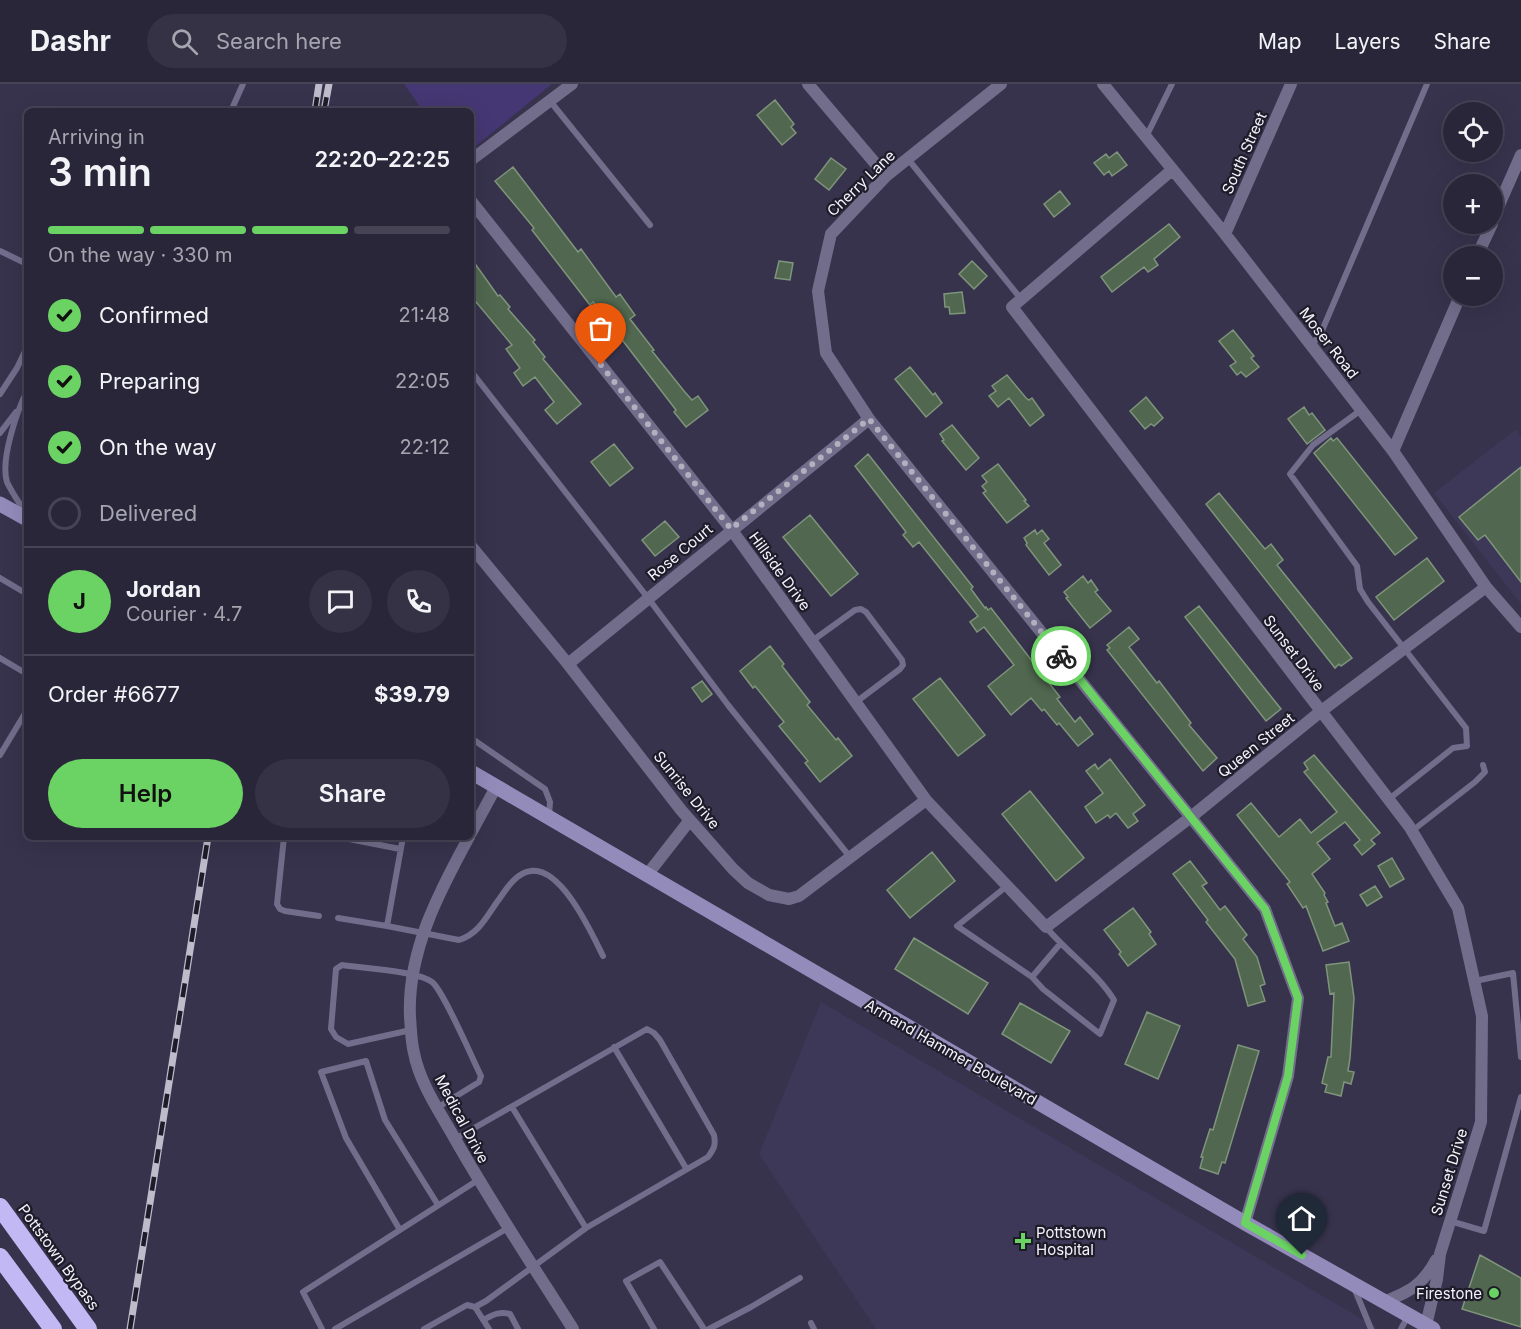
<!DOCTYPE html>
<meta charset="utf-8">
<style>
:root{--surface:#29263a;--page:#353245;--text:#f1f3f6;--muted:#a5a5af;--line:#454354;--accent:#6bd363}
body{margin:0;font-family:Inter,sans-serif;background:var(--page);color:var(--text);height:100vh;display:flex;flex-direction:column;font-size:22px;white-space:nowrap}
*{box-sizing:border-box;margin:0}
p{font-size:20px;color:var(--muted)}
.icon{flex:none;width:33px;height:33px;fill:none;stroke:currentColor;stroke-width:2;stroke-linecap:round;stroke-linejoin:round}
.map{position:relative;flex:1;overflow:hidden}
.panel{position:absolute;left:24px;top:24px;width:450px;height:732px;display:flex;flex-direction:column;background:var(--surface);border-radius:9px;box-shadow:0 6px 24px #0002,0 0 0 2px var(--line)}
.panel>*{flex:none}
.controls{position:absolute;left:1443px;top:18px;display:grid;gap:12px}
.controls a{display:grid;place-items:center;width:60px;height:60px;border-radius:50%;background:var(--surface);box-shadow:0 6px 24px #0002,0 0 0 2px var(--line);font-size:30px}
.pin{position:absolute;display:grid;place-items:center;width:51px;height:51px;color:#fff;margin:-62px -26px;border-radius:50% 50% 50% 0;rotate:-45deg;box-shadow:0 0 6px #0007}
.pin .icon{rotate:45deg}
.courier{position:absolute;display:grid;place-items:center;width:60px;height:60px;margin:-30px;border:4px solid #6bd363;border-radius:50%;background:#fff;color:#222;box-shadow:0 2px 8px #0007}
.headline em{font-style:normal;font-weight:600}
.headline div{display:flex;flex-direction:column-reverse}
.headline{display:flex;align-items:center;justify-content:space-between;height:102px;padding:0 24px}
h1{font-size:39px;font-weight:600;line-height:45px}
.bar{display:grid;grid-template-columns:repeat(4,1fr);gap:9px 6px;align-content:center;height:72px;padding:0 24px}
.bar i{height:8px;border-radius:4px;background:var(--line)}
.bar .current{background:var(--accent)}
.bar p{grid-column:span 4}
.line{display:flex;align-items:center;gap:15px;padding:0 24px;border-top:2px solid var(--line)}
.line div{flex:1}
.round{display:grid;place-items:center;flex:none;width:63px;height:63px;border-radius:32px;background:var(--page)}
ol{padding:0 24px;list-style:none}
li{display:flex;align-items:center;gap:18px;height:66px}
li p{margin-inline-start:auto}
li .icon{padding:6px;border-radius:50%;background:var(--accent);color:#111;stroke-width:4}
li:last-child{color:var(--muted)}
li i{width:33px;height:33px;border:3px solid var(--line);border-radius:50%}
.button{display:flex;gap:12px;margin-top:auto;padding:12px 24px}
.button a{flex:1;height:69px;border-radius:36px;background:var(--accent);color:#111;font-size:24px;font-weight:600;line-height:69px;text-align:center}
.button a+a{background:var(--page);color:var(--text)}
header{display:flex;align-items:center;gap:36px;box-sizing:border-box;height:84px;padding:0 30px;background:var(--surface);border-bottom:2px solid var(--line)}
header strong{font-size:28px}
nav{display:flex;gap:33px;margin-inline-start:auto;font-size:21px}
.search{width:420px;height:54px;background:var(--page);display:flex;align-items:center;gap:15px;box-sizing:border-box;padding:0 21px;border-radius:33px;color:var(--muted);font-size:22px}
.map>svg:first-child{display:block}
.built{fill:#3d3758}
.green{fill:#453773}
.building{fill:#51674f;stroke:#7e957b;stroke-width:1.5}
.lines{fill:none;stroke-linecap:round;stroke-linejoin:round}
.lane{stroke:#726d8b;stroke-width:6}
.street{stroke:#726d8b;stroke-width:12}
.secondary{stroke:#938bba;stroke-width:15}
.highway{stroke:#c2b8f3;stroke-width:18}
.rail-casing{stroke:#bebbcb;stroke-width:7}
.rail{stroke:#1e1c28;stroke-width:4.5;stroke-dasharray:14;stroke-linecap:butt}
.done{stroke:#b2afbf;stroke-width:6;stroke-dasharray:0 10.8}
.route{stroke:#6bd363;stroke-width:8}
.poi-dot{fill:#6bd363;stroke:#1e1c28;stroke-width:2}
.labels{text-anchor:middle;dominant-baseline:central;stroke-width:4.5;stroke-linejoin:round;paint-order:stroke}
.street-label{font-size:15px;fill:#f4f2fd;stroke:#1e1c28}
.poi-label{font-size:15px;fill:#f4f2fd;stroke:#1e1c28;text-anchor:start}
</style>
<header>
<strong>Dashr</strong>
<div class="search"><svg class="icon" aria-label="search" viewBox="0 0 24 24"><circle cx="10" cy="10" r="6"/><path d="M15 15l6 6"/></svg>Search here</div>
<nav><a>Map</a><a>Layers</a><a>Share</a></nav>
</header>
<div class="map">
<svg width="1521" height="1245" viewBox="0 0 1521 1245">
<rect width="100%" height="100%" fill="#37334d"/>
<path class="built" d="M1516 345 1521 352V520L1434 409Z
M821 918 1379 1245H876L759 1070Z"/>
<path class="green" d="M404 0H552L471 66V27H423Z"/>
<path class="building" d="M775 16 794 40 791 43 796 49 782 61 757 31Z
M1117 68 1127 81 1112 92 1109 87 1104 91 1094 79 1106 70 1109 74Z
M831 74 846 85 829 106 815 95Z
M513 83 578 168 581 165 616 213 620 210 635 231 630 235 654 266 652 267 684 307 692 316 698 312 708 326 686 343 674 328 676 326 593 218 590 221 532 146 534 144 495 97Z
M1060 107 1070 120 1054 133 1044 120Z
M1169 140 1180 153 1154 175 1158 181 1148 188 1144 183 1112 208 1101 193Z
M471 174 498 212 500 211 510 223 508 225 535 256 533 258 545 273 543 275 581 320 557 340 545 326 554 318 535 293 523 302 514 289 520 284 506 265 512 261 471 212Z
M779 177 793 179 790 196 775 194Z
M972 177 987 192 974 205 959 190Z
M962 208 965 229 950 230 949 223H945L944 210Z
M1233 246 1254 272 1251 274 1259 283 1246 293 1241 288 1237 291 1230 282 1236 278 1219 257Z
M910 283 933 311 935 309 942 319 926 333 895 295Z
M1007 291 1026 314 1029 316 1032 314 1044 331 1030 342 1009 314 998 323 989 312 996 307 992 302Z
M1146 313 1163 334 1154 342 1151 340 1145 345 1130 327Z
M1304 323 1309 331 1312 329 1325 346 1307 360 1288 335Z
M952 341 979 374 966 386 942 357 944 356 940 350Z
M1331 354 1333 357 1337 354 1417 454 1395 471 1314 369Z
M614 360 633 384 610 402 591 378Z
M868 370 973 503 971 505 985 524 986 523 988 526 991 524 1060 613 1057 615 1075 638 1080 633 1093 650 1078 662 1059 639 1057 641 1044 625 1042 627 1031 614 1011 631 988 602 1014 581 984 543 977 548 970 538 978 532 919 458 913 463 903 451 906 448 855 382Z
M998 380 1026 416 1024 417 1029 422 1007 439 983 409 986 407 982 402 987 398 982 392Z
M1521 383V498L1485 451 1478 456 1459 433Z
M1219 409 1265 465 1271 460 1283 476 1277 481 1352 574 1341 582 1339 580 1335 584 1206 420Z
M810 431 858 490 831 512 783 453Z
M665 437 679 453 655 472 642 456Z
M1035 446 1037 450 1042 446 1049 455 1044 459 1061 481 1049 491 1026 461 1027 459 1024 454Z
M1427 474 1444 497 1394 536 1376 513Z
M1083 492 1088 499 1091 496 1098 506 1095 508 1111 527 1090 544 1066 514 1068 513 1064 508Z
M1199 522 1281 625 1266 637 1185 533Z
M1129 543 1139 555 1129 563 1157 599 1159 597 1191 639 1189 641 1217 674 1203 687 1107 566 1110 564 1107 561Z
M770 562 784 580 782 582 810 618 807 621 836 656 838 654 852 672 820 698 805 679 808 677 779 642 784 638 755 602 753 604 740 587Z
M940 594 985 651 958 672 913 615Z
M702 597 712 610 702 618 692 604Z
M1314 671 1380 749 1371 756 1375 760 1362 771 1354 761 1360 756 1345 738 1317 759 1330 775 1312 790 1325 809 1324 811 1328 818 1326 819 1335 842 1342 839 1349 857 1323 867 1306 822 1303 824 1287 800 1290 798 1237 731 1251 719 1279 753 1300 735 1311 749 1337 728 1304 688 1308 685 1304 679Z
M1110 675 1145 721 1133 730 1138 737 1128 744 1116 729 1110 734 1108 731 1096 739 1085 723 1103 709 1086 687 1095 680 1098 685Z
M1030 707 1084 774 1056 797 1002 730Z
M932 768 955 797 910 834 887 806Z
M1392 774 1404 795 1390 803 1378 782Z
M1190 777 1207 799 1202 802 1220 826 1225 822 1247 851 1243 855 1257 873 1265 900 1260 902 1265 917 1248 922 1235 875 1206 838 1208 836 1173 790Z
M1375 802 1382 813 1367 822 1360 811Z
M1133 824 1151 848 1149 850 1156 860 1128 882 1119 870 1121 868 1104 846Z
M914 854 988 899 968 930 895 885Z
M1349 878 1354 914 1350 974 1348 987 1354 988 1351 1000 1344 998 1341 1012 1325 1008 1327 1001 1322 999 1328 973H1331L1334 909 1330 910 1326 881Z
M1020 919 1070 947 1051 979 1002 950Z
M1147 928 1180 942 1158 995 1125 980Z
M1238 961 1259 967 1225 1079 1222 1078 1218 1090 1200 1084 1203 1073H1201L1210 1045 1213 1046Z
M1480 1171 1521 1194V1243L1462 1225Z"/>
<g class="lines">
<path class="lane" d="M550 17 650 141
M231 27 243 0
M1146 53 1172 0
M908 75 1021 215
M0 167 27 180
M1312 261 1321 249 1427 0
M471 287 648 514 728 621 850 773
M0 310 17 284 27 263
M1361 326 1313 361 1290 390 1357 482 1360 505 1368 518 1466 644 1467 662 1453 664 1389 715
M0 349 16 328
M27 431C20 420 12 409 7 398 0 376 17 327 27 307
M0 494 27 510
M812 557 855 526 861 525 866 528 902 576 903 581 900 585 856 618
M0 574 27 590
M471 654 545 705 550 718 549 731
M0 671 27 626
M1412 747 1475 698 1485 688 1483 681
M284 753 277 820 280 825 285 827 319 832
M339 753 400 765
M403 753 387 842 459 856C478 850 486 834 497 818 506 806 515 789 531 787 562 783 592 850 603 872
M1007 802 957 842 1032 893 1043 905 1100 950 1114 916C1097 888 1067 869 1046 843
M338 834 387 842
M1032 893 1060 860
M1475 897 1513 889 1521 973
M411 946 348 960 336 953 331 945 336 885 342 881C362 884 418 887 432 898 443 906 473 976 481 992L479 998 437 1024
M614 963 686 1084
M512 1023 586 1144
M1450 1137 1484 1147 1521 1013
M400 1146 346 1054 321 988 366 977 385 1036 438 1121
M1355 1206 1371 1245
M475 1223 489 1245
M483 1236C493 1231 499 1227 510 1230L518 1245
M811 1239 814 1245
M322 1245 303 1208 478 1096
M335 1245 508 1144
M424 1245 467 1221 475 1223 486 1217 586 1144 708 1073C714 1065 716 1061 714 1051L660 956 654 949 647 945 455 1055
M654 1245 626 1197 660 1178 704 1245
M709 1245 751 1223 800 1194
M1401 1245 1408 1232"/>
<path class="street" d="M808 0 886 92
M1001 0 886 92 831 150 818 207 826 269 869 335 1265 825 1298 914 1288 992 1245 1139
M1103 0 1225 150 1393 367 1486 503 1521 543
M471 76 572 0
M1172 86 1012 223 1409 742 1458 824 1482 932 1481 1038 1440 1170 1437 1195 1426 1241
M471 117 731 445 926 716 1046 843 1191 733 1320 628 1486 503
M1492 137 1521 71
M1225 150 1291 0
M1477 172 1492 140
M1393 367 1460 212
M471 462 568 580 681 726 733 785 748 799 769 811 789 815 799 812 926 716
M568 580 869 335
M471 749 496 703
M469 753C439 808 407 868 410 933 411 944 411 958 414 969 420 1000 440 1028 455 1055 492 1120 533 1182 573 1245
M647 791 690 736
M1384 1218C1410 1207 1422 1202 1436 1176"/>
<path class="secondary" d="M0 420 27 435
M471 688 1245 1139 1433 1245"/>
<path class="highway" d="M0 1123 88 1245
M0 1173 53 1245"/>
<g class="rail-casing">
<path id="rail" d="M315 27 319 0
M324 27 329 0
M130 1245 208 753"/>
</g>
<use href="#rail" class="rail"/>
</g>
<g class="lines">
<path class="done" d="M601 281 731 445 869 335 1061 572"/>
<path class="route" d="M1061 572 1265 825 1298 914 1288 992 1245 1139 1302 1171"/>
</g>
<g class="poi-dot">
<path d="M1020 1148h6v6h6v6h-6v6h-6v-6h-6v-6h6z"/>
<circle cx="1494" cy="1209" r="6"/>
</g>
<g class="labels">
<g class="street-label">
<text transform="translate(1244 69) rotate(-66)">South Street</text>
<text transform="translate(861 99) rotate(-44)">Cherry Lane</text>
<text transform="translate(1329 259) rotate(52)">Moser Road</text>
<text transform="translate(680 468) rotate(-40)">Rose Court</text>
<text transform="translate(780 487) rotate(54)">Hillside Drive</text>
<text transform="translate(1294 569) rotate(53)">Sunset Drive</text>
<text transform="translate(1256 661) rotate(-39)">Queen Street</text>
<text transform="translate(687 706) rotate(51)">Sunrise Drive</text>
<text transform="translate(951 968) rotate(30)">Armand Hammer Boulevard</text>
<text transform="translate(462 1035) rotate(62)">Medical Drive</text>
<text transform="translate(1449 1088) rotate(-73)">Sunset Drive</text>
<text transform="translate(59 1173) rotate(54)">Pottstown Bypass</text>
</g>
<g class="poi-label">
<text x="1036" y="1148">Pottstown<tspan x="1036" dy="17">Hospital</tspan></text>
<text x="1482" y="1209" text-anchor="end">Firestone</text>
</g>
</g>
</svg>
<div class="controls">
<a><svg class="icon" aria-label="locate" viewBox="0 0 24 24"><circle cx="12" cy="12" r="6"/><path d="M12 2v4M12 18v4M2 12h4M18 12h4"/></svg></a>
<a>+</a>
<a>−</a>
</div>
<div class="pin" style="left:601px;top:281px;background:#ea580c"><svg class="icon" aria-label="bag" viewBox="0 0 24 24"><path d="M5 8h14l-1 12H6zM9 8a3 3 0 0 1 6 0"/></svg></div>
<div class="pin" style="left:1302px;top:1171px;background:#1f2937"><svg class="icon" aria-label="home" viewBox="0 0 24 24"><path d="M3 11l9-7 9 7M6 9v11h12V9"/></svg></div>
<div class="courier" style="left:1061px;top:572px"><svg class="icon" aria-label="bike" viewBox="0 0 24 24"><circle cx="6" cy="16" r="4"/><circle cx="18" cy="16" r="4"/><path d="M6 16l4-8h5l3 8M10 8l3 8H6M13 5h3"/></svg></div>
<section class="panel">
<div class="headline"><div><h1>3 min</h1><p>Arriving in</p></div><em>22:20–22:25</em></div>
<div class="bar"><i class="current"></i><i class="current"></i><i class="current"></i><i></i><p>On the way · 330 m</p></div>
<ol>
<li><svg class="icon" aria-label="check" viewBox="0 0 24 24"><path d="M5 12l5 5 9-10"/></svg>Confirmed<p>21:48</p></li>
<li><svg class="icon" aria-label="check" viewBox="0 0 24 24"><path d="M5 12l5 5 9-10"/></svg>Preparing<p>22:05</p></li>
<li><svg class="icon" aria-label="check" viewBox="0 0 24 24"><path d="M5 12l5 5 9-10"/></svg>On the way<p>22:12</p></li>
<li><i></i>Delivered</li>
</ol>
<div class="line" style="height:108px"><b class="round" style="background:var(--accent);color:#111">J</b><div><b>Jordan</b><p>Courier · 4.7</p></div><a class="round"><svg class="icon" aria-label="chat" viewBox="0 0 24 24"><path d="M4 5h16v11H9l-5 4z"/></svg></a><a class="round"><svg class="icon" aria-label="phone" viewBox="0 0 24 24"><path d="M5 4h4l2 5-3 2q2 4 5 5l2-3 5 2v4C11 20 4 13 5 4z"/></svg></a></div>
<div class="line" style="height:78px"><div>Order #6677</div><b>$39.79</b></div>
<div class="button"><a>Help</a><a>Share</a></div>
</section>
</div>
